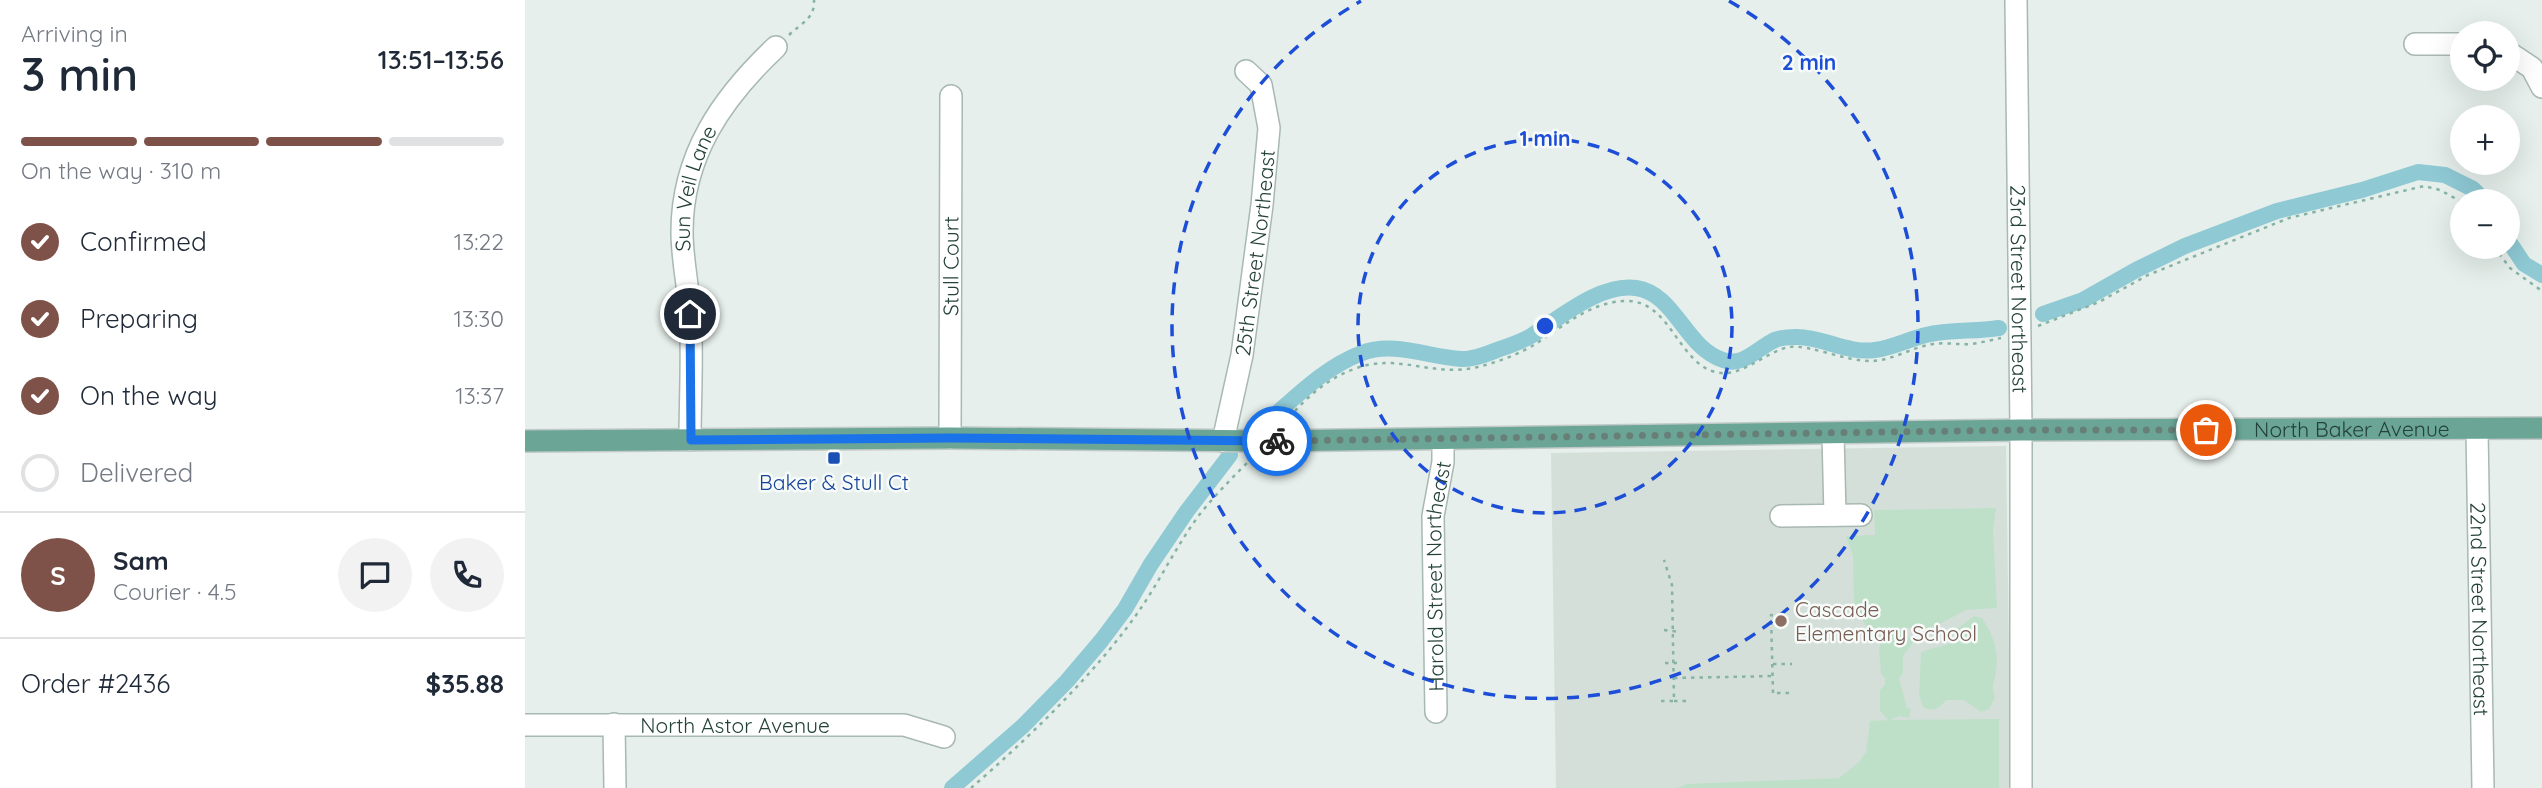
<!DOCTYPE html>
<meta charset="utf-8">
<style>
:root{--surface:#fff;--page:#f2f2f3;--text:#1f2937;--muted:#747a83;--line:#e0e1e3;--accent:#7f5249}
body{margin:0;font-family:Quicksand,sans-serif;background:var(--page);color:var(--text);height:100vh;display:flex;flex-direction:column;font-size:26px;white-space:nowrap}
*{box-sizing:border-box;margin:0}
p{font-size:23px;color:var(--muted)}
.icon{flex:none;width:38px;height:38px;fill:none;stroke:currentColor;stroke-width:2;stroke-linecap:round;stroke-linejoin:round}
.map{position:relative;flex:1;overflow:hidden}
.sheet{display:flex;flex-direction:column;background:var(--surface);width:525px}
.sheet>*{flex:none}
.controls{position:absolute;left:1925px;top:21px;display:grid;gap:14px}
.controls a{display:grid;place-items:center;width:70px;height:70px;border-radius:50%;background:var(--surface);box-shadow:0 7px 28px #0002;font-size:35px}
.pin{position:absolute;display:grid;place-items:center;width:60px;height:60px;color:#fff;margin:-30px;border:4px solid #fff;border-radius:50%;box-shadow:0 2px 7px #0007}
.courier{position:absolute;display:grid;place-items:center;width:70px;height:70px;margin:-35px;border:5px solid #1a73e8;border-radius:50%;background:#fff;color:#222;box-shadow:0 2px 9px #0007}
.head em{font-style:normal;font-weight:600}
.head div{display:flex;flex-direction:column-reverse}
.head{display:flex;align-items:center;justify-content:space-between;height:119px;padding:0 21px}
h1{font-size:46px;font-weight:600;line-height:52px}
.bar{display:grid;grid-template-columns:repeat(4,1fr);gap:10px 7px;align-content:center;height:84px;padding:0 21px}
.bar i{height:9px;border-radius:5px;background:var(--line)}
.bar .selected{background:var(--accent)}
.bar p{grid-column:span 4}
.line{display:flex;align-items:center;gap:18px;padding:0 21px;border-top:2px solid var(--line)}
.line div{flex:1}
.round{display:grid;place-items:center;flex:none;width:74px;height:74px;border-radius:37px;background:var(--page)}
ol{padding:0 21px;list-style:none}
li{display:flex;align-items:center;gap:21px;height:77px}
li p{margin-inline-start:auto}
li .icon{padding:7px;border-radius:50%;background:var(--accent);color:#fff;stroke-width:4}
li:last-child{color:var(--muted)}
li i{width:38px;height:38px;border:4px solid var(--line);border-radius:50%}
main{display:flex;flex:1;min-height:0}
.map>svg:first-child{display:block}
.built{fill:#d4dfda}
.green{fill:#bfe0c8}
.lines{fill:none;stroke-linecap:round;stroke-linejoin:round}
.canal{stroke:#8ec9d4;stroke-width:16}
.minor-casing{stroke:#a8b8b2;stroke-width:24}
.major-casing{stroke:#c2cac8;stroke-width:24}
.path{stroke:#86b3a5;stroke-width:2.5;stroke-dasharray:3.5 5;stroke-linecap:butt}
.minor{stroke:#fff;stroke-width:21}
.major{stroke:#6aa596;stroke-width:21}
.done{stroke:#687f78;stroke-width:7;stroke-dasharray:0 12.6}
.route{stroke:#1a73e8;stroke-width:9}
.ring{fill:none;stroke:#1d4ed8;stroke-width:3.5;stroke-dasharray:12 9}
.transit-dot{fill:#1a4fb4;stroke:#f7fbf9;stroke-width:2.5}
.education-dot{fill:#8d6e63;stroke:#f7fbf9;stroke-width:2.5}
.labels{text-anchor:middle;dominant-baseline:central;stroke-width:5;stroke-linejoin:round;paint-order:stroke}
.street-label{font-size:21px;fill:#24423a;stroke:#f7fbf9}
.transit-label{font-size:21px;fill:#164399;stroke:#f7fbf9}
.education-label{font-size:21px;fill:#785e54;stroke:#f7fbf9;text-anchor:start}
.centre{fill:#1d4ed8;stroke:#f7fbf9;stroke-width:3.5}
.ring-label{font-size:21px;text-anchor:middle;font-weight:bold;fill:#1d4ed8;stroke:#f7fbf9;stroke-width:5;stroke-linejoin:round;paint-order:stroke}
</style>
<main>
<section class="sheet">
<div class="head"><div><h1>3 min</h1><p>Arriving in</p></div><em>13:51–13:56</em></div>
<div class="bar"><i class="selected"></i><i class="selected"></i><i class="selected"></i><i></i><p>On the way · 310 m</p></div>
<ol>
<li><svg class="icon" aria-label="check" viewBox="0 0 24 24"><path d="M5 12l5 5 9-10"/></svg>Confirmed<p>13:22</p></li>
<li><svg class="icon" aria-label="check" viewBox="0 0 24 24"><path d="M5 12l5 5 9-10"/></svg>Preparing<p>13:30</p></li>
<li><svg class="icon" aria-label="check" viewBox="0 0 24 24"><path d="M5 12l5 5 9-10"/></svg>On the way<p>13:37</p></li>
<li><i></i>Delivered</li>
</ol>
<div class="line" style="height:126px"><b class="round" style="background:var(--accent);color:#fff">S</b><div><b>Sam</b><p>Courier · 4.5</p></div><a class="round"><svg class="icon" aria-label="chat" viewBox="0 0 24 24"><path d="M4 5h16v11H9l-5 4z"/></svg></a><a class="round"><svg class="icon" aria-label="phone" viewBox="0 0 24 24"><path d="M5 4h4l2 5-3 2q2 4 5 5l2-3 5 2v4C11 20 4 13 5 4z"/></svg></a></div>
<div class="line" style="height:91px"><div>Order #2436</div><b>$35.88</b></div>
</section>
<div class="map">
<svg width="2017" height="788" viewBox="0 0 2017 788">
<rect width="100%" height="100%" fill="#e6efeb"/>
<path class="built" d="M1481 446 1486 788H1031L1026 453Z"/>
<path class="green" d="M1471 508 1468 531 1472 608 1441 610 1407 628H1372L1389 641 1378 656V673L1374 678 1382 708 1386 709 1384 718 1375 716 1365 720 1474 719V788H1152L1162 784 1314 778 1334 762 1341 752 1345 721 1363 720 1355 711V690L1360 684V678L1356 674C1355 650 1348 641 1371 628H1342L1329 603 1328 556 1321 536 1350 535 1349 510Z
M1449 616 1457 618C1468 634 1474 651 1471 671 1469 685 1466 683 1470 698L1464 709 1456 712 1439 700H1421C1414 709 1408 712 1398 707L1394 694 1396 653C1408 646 1419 648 1430 640L1433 628Z"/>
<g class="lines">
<path class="canal" d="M1983 240 1999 264 2017 275
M1518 314 1558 300 1611 270 1660 246 1752 211 1837 190 1893 172 1920 175 1948 189 1960 201
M743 421C772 396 800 367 837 353 868 341 904 357 936 359 947 360 962 354 972 350 983 346 996 342 1006 336 1035 318 1075 283 1111 288 1151 294 1159 347 1198 360 1217 367 1231 350 1246 342 1252 338 1264 337 1272 337 1298 337 1323 354 1350 350 1367 348 1384 339 1401 335 1425 329 1450 332 1474 328
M427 788 498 726 542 681 576 641 600 609 626 564 662 511 705 455"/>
<g class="minor-casing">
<g id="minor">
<path id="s1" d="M1491 0 1496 430V788"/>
<path d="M1890 44H1937"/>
<path d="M1983 52 2007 68 2017 87"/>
<path id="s2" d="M1952 429 1958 788"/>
<path d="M1308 434 1310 515"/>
<path id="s3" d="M425 438 426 96"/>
<path id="s4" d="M165 440C165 397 168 354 165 312 163 285 157 258 157 232 157 155 197 98 251 47"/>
<path id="s5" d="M698 441 717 355 737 205 744 128 736 85 721 71"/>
<path d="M1256 516 1336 515"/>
<path id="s6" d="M911 712 908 516 918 462V439"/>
<path d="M89 724 90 788"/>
<path id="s7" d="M0 725H379L419 737"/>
</g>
</g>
<g class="major-casing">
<g id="major">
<path id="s8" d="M0 441 425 438 745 441 1496 430 2017 428"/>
</g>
</g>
<path class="path" d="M264 35C276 23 290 19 289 0
M1969 247 1985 268 2017 291
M1513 326 1574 302 1623 275 1764 218 1899 186 1915 190 1937 202
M759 424C777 401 801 379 829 369 874 352 906 378 953 367 973 362 995 354 1012 343 1040 325 1067 301 1102 301 1145 301 1153 362 1190 372 1216 379 1239 352 1264 347 1284 344 1322 362 1347 361 1369 360 1387 347 1408 344 1420 342 1433 345 1445 344 1456 343 1466 340 1476 338
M1139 630 1155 632
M1140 663H1155
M1248 664H1267
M1149 678 1248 676
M1248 693 1246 615 1264 620
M1252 693H1268
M1136 701H1149L1147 585 1139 560
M1149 701H1163
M446 788C504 738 576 668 618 605 638 575 653 543 675 514 691 494 708 477 726 459"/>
<use href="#minor" class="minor"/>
<use href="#major" class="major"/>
</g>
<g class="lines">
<path class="done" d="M752 441 1496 430H1681"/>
<path class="route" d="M165 314 166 440 425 438 752 441"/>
</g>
<g class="ring">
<circle cx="1020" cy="326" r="187"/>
<path d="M1204 1A373 373 0 1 1 836 1"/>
</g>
<rect class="transit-dot" x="302" y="451" width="14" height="14" rx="3.5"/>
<circle class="education-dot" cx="1256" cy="621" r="7"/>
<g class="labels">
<g class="street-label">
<text stroke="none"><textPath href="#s4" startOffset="254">Sun Veil Lane</textPath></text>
<text stroke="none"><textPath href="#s5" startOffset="191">25th Street Northeast</textPath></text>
<text stroke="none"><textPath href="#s3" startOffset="172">Stull Court</textPath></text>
<text stroke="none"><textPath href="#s1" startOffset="289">23rd Street Northeast</textPath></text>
<text stroke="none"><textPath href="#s8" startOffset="1827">North Baker Avenue</textPath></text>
<text stroke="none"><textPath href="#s6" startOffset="136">Harold Street Northeast</textPath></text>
<text stroke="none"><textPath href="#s2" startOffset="180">22nd Street Northeast</textPath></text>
<text stroke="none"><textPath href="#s7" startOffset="210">North Astor Avenue</textPath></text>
</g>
<g class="transit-label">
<text x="309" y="482">Baker &amp; Stull Ct</text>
</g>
<g class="education-label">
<text x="1270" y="609">Cascade<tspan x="1270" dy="24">Elementary School</tspan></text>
</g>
</g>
<circle cx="1020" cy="326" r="10" class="centre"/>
<g class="ring-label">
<text x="1284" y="70">2 min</text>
<text x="1020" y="146">1 min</text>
</g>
</svg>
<div class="controls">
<a><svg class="icon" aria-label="locate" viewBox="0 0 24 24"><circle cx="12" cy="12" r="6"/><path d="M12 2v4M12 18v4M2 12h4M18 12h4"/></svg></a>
<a>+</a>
<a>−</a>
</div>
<div class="pin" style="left:1681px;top:430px;background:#ea580c"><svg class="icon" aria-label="bag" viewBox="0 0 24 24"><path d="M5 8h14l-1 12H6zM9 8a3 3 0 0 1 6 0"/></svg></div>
<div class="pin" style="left:165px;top:314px;background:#1f2937"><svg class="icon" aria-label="home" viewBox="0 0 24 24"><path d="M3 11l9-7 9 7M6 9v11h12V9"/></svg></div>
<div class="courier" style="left:752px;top:441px"><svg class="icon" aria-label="bike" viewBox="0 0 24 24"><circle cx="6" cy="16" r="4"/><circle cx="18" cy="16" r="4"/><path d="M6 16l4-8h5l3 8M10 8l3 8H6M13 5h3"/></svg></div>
</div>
</main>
